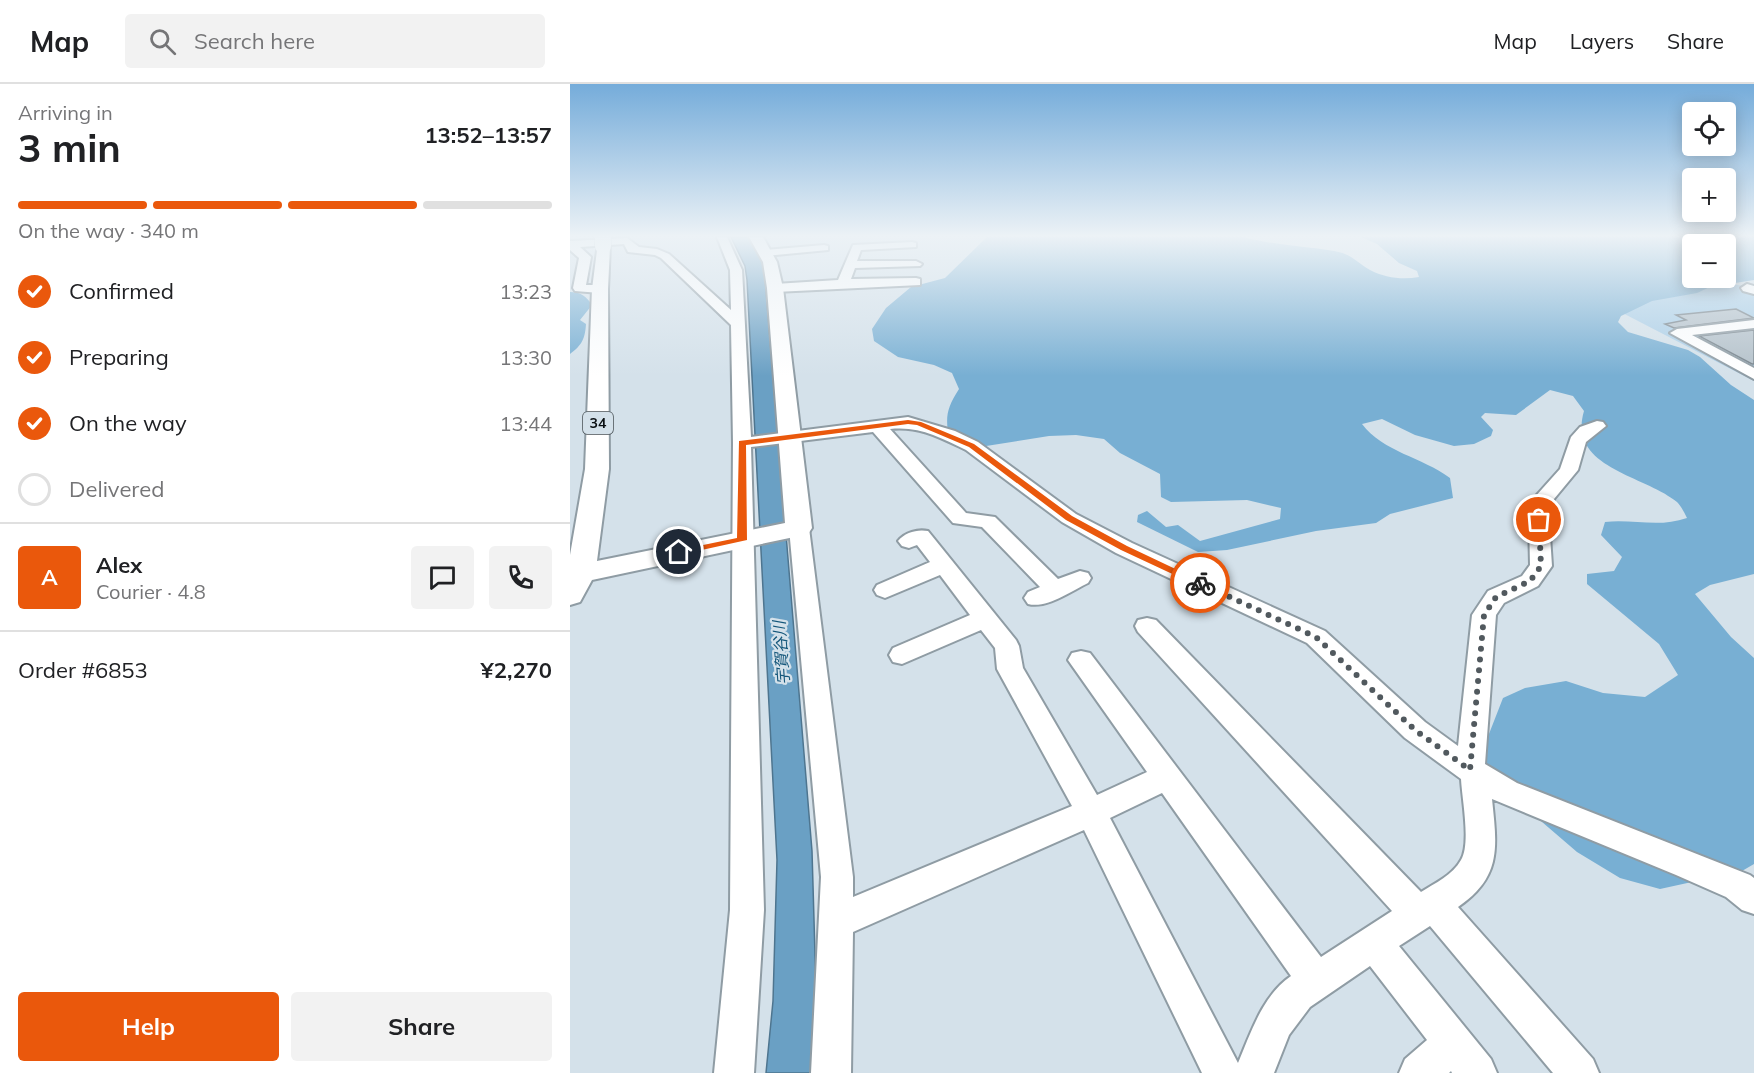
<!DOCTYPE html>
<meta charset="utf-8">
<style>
:root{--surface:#fff;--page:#f2f2f2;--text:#202124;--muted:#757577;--line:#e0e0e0;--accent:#ea580c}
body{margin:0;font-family:Mulish,"Noto Sans JP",sans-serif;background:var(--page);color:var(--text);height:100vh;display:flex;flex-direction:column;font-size:22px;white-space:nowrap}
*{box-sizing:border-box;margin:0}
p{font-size:20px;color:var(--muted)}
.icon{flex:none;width:33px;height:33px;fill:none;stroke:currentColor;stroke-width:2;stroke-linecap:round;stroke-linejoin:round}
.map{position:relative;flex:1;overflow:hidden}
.sheet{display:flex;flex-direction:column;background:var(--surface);width:570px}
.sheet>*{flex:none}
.tools{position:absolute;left:1112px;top:18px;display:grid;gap:12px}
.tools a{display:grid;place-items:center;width:54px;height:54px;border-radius:6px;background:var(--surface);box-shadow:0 3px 15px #0003;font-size:30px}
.pin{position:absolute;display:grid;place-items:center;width:51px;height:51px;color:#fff;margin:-26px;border:3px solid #fff;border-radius:50%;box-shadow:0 2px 6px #0007}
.courier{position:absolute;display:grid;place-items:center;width:60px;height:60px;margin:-30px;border:4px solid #ea580c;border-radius:50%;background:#fff;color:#222;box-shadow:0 2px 8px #0007}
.summary em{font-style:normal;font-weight:700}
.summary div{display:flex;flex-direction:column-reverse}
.summary{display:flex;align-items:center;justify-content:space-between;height:102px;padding:0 18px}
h1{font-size:39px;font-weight:700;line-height:45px}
.bar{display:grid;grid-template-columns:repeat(4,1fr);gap:9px 6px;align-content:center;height:72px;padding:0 18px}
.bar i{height:8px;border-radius:4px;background:var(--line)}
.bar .active{background:var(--accent)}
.bar p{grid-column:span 4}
.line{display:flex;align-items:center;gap:15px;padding:0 18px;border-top:2px solid var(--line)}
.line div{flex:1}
.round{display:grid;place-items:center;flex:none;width:63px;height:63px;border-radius:6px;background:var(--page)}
ol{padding:0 18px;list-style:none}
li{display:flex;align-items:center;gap:18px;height:66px}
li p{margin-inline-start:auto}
li .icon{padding:6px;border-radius:50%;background:var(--accent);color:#fff;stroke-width:4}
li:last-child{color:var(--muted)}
li i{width:33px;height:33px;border:3px solid var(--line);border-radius:50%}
.cta{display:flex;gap:12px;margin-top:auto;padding:12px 18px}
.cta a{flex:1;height:69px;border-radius:6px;background:var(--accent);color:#fff;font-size:24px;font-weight:700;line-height:69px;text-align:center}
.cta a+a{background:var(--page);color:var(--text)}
header{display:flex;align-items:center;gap:36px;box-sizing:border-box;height:84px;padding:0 30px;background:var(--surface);border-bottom:2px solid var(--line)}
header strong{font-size:28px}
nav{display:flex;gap:33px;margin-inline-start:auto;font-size:21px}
.search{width:420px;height:54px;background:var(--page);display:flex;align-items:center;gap:15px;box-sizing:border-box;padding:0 21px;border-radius:6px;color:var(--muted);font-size:22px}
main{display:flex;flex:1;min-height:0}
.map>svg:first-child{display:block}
.green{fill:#aacee7}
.forest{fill:#78afd3;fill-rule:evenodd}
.water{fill:#6aa0c4;stroke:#4e758f;stroke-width:1.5}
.building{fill:#b4c1ca;stroke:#76828a;stroke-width:1.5}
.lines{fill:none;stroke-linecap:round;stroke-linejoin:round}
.minor-casing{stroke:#8f9ca4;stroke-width:4}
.major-casing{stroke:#8f9ca4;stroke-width:4}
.minor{fill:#fff;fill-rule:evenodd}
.major{fill:#fff;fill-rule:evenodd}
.major-bridge-casing{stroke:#8f9ca4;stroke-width:17;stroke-linecap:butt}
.major-bridge{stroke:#fff;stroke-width:16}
.route{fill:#ea580c}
.done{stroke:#51595e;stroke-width:6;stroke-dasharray:0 10.8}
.labels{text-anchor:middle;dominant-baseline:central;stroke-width:4.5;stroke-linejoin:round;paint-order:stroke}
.shield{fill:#d4e1ea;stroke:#474f54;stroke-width:1.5}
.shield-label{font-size:14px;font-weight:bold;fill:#0b1013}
.water-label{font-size:16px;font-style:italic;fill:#15577b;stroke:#d4e1ea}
</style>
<header>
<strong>Map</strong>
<div class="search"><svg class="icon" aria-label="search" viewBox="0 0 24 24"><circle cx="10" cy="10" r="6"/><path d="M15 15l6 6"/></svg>Search here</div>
<nav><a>Map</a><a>Layers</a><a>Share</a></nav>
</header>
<main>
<section class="sheet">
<div class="summary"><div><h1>3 min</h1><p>Arriving in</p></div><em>13:52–13:57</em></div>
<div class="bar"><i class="active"></i><i class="active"></i><i class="active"></i><i></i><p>On the way · 340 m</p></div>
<ol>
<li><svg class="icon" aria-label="check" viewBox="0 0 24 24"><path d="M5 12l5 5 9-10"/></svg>Confirmed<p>13:23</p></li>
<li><svg class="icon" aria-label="check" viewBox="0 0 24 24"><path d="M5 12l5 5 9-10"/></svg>Preparing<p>13:30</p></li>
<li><svg class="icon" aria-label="check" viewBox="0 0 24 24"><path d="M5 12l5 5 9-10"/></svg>On the way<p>13:44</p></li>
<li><i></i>Delivered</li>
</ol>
<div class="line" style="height:108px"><b class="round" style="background:var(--accent);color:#fff">A</b><div><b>Alex</b><p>Courier · 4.8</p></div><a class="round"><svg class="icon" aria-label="chat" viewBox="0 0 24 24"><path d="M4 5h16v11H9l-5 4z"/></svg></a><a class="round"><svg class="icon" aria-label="phone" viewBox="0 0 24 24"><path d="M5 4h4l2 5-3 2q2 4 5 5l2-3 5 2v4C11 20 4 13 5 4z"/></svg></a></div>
<div class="line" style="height:78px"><div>Order #6853</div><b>¥2,270</b></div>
<div class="cta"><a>Help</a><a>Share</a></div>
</section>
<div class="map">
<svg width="1184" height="989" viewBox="0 0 1184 989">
<rect width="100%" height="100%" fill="#d4e1ea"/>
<path class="green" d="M1159 200 1184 203V297L1041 223Z"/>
<path class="forest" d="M417 153H673C703 161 733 162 764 167 782 170 786 178 800 186 815 194 833 196 849 193L847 187 829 179 807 160 791 153H1184V196L1140 203 1127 209 1082 217 1051 232 1048 238 1058 248 1118 266 1130 273 1161 301 1184 316V490L1140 501 1125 510 1161 553 1184 574V780L1172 787 1090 805 1050 794 1007 768 915 689 917 655 933 614 955 604 996 597 1033 609 1075 613 1108 591 1089 560 1017 500V490L1044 487 1052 473 1031 451 1035 438C1064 435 1089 444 1117 434 1114 428 1111 422 1107 418 1075 391 997 384 1014 327L1003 312 980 306 946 331 915 329 911 333 923 346 921 352 904 360 884 362 845 351 812 335 792 340C813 368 852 373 880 394L883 414 820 430 806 439 746 447 657 466 628 468 567 438 568 431 577 427 596 443 608 441 630 457 710 435 711 424 677 416 601 418 591 413 590 390 550 369 534 355 506 351 479 352 397 365 379 354C375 332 377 324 389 305L382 289 364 281 328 273 304 257 302 245 316 224 341 203 375 194ZM1122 160H1155V194H1122Z
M0 208C11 208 16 212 22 221L10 236 16 240C15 255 12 261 0 270Z"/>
<path class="water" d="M161 153H178L193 180 195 194 242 767 246 905 241 989H196L203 917 207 776 177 196 175 182Z"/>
<path class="building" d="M1166 225 1184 234 1104 244 1095 240 1116 236 1106 231Z
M1184 246V280H1182L1129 252Z"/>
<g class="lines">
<g class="minor-casing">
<path id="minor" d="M147 153H157L172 186 181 353 338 333 385 347 408 358 506 430 562 459 755 547 855 638 888 662 902 531 918 507 952 492 960 481 959 436 964 414 990 385 1001 353 1010 343 1027 337 1033 338 1036 342 1016 358 1008 386 984 415 979 436 982 482 968 502 934 519 926 531 915 680 947 699 1180 791 1184 794V830L1172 826 1156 813 1106 791 922 715C927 763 932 793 888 823L1023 975 1029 989H983L860 842 829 862 921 975 927 989H882L881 987 879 989H829L835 975 857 956 800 882 740 923 719 951 704 989H632L514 746 283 848 281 989H241L251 793 219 444 222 440 229 438 236 440 239 444 283 793V813L502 722 427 585 425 564 411 546 332 580 323 578 319 571 323 564 400 531 370 491 315 514 307 511 304 506 307 501 360 478 347 461 339 464 332 462 328 457C335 448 348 445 358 447L446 556 449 562 453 584 527 711 577 688 498 576 502 569 511 567 520 569 751 873 822 827 568 548 565 542 568 536 577 534 586 536 851 808C865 799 883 791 891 776 901 760 892 715 891 695L835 654 737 559 546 469 492 438 396 366C369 353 350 342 320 345L396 429 425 433 488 495 510 487 518 489 521 494 518 499C501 507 477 525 458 520L454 514 458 508 470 503 412 443 383 439 303 348 181 363 194 826 184 989H144L160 826 163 359 161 241 91 174 85 171 58 168 54 160 10 163 21 173 16 201H30L36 205 30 209 5 207 3 204 9 174 0 166V157L57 154 69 163 87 165 99 170 161 226 160 186ZM592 709 721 892C693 911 681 948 668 979L540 734Z
M342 158 346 159V163L291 166 287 177H346L352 180 350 182 285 184 281 195 346 194 350 195V201L205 208 199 204 205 200 268 196 283 161Z
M254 161 258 162V166L195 172 189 169 195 166Z
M1177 200 1184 202V210L1173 207 1171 204Z
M1184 236V244L1122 251 1184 284V295L1100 249 1107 245Z"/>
</g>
<g class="major-casing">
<path id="major" d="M179 153H193L207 178 213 204 242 444 238 450 229 452 22 496 10 518 0 521V471L15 385 22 205 28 159 33 158 40 162 38 205 39 385 27 477 215 439 197 204 193 178Z"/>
</g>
<use href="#minor" class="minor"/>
<use href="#major" class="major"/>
<g class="major-bridge-casing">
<path id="major-bridge" d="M33 154V162"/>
</g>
<use href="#major-bridge" class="major-bridge"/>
</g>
<linearGradient id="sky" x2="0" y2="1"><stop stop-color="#75acda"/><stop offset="0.52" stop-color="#ecf2f6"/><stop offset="1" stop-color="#ecf2f6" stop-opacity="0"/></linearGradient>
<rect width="1184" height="292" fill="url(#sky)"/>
<path class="route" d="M338 336 351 338 404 360 502 432 557 462 635 499 633 501H626L551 466 496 436 399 363 347 341 338 340 176 361 177 456 109 471 105 468 109 466 167 454 169 357Z"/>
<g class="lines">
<path class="done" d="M630 499 746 553 845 646 900 686 914 531 926 513 960 497 971 482 969 436"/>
</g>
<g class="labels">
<rect class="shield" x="13" y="328" width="30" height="22" rx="4.5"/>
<g class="shield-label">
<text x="28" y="339">34</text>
</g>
<g class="water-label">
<text transform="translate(211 569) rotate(-94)">宇賀谷川</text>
</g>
</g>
</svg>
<div class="tools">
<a><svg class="icon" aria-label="locate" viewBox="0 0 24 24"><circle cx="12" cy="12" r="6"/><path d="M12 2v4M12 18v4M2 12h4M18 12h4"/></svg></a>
<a>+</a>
<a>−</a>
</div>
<div class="pin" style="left:969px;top:436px;background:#ea580c"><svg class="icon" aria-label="bag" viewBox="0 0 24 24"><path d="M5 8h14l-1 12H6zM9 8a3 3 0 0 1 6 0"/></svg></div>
<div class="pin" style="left:109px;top:468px;background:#1f2937"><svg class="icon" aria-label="home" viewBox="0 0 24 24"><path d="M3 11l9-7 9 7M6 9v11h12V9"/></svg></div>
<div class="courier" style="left:630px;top:499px"><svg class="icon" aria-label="bike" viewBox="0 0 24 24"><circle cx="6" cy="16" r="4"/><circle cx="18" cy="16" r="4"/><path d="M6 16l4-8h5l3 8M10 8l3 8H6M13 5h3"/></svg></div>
</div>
</main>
